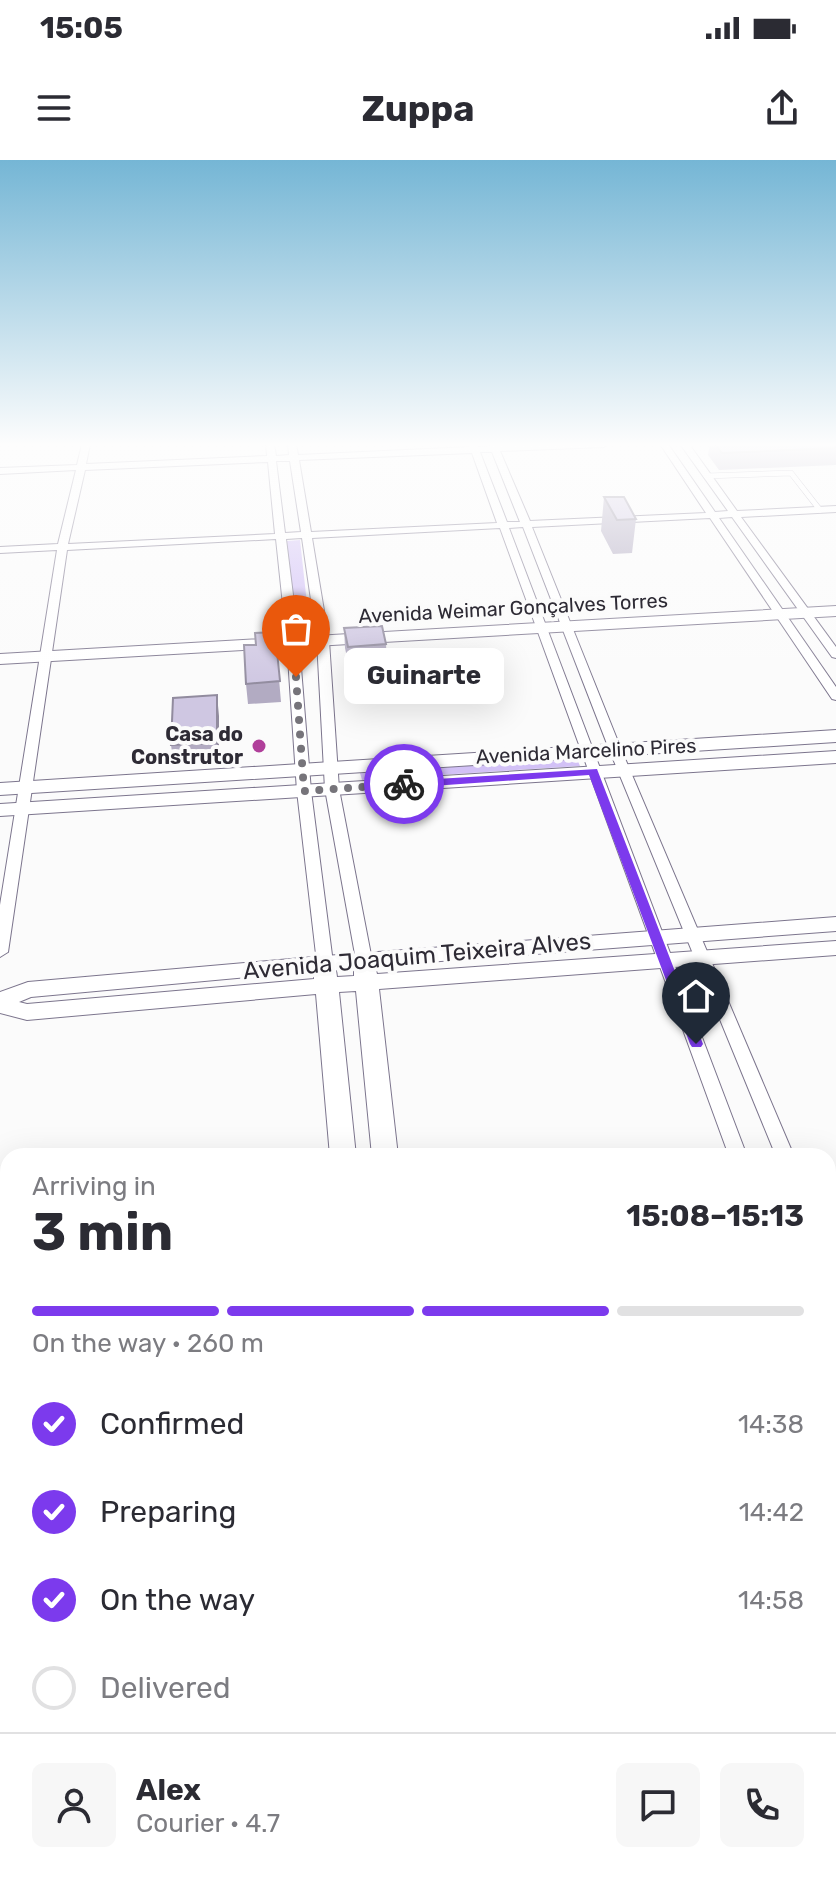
<!DOCTYPE html>
<meta charset="utf-8">
<style>
:root{--surface:#fff;--page:#f7f7f7;--text:#2b2b33;--muted:#7c7c81;--line:#e1e1e2;--accent:#7c3aed}
body{margin:0;font-family:Rubik,sans-serif;background:var(--page);color:var(--text);height:100vh;display:flex;flex-direction:column;font-size:30px;white-space:nowrap}
*{box-sizing:border-box;margin:0}
p{font-size:26px;color:var(--muted)}
.icon{flex:none;width:44px;height:44px;fill:none;stroke:currentColor;stroke-width:2;stroke-linecap:round;stroke-linejoin:round}
.map{position:relative;flex:1;overflow:hidden}
.side{position:absolute;left:0px;top:988px;width:836px;height:746px;display:flex;flex-direction:column;background:var(--surface);border-radius:24px 24px 0 0;box-shadow:0 8px 32px #0002}
.side>*{flex:none}
.pin{position:absolute;display:grid;place-items:center;width:68px;height:68px;color:#fff;margin:-82px -34px;border-radius:50% 50% 50% 0;rotate:-45deg;box-shadow:0 0 8px #0007}
.pin .icon{rotate:45deg}
.courier{position:absolute;display:grid;place-items:center;width:80px;height:80px;margin:-40px;border:6px solid #7c3aed;border-radius:50%;background:#fff;color:#222;box-shadow:0 2px 10px #0007}
.bubble{position:absolute;height:56px;border-radius:12px;background:var(--surface);box-shadow:0 8px 32px #0002;font-size:26px;font-weight:700;line-height:56px;text-align:center}
.headline em{font-style:normal;font-weight:700}
.headline div{display:flex;flex-direction:column-reverse}
.headline{display:flex;align-items:center;justify-content:space-between;height:136px;padding:0 32px}
h1{font-size:52px;font-weight:700;line-height:60px}
.bar{display:grid;grid-template-columns:repeat(4,1fr);gap:12px 8px;align-content:center;height:96px;padding:0 32px}
.bar i{height:10px;border-radius:6px;background:var(--line)}
.bar .selected{background:var(--accent)}
.bar p{grid-column:span 4}
.line{display:flex;align-items:center;gap:20px;padding:0 32px;border-top:2px solid var(--line)}
.line div{flex:1}
.round{display:grid;place-items:center;flex:none;width:84px;height:84px;border-radius:12px;background:var(--page)}
ol{padding:0 32px;list-style:none}
li{display:flex;align-items:center;gap:24px;height:88px}
li p{margin-inline-start:auto}
li .icon{padding:8px;border-radius:50%;background:var(--accent);color:#fff;stroke-width:4}
li:last-child{color:var(--muted)}
li i{width:44px;height:44px;border:4px solid var(--line);border-radius:50%}
.status{display:flex;justify-content:space-between;align-items:center;height:56px;padding:0 40px;background:var(--surface);direction:ltr}
.status svg{height:22px;fill:currentColor}
header{display:flex;justify-content:space-between;align-items:center;height:104px;padding:0 32px;background:var(--surface);font-size:36px;font-weight:700}
.map>svg:first-child{display:block}
.green{fill:#d2c1f6}
.lines{fill:none;stroke-linecap:round;stroke-linejoin:round}
.lane-casing{stroke:#7c758d;stroke-width:6}
.street-casing{stroke:#7c758d;stroke-width:2}
.secondary-casing{stroke:#7c758d;stroke-width:2}
.primary-casing{stroke:#7c758d;stroke-width:2}
.lane{stroke:#fff;stroke-width:5}
.street{fill:#fff;fill-rule:evenodd}
.secondary{fill:#fff;fill-rule:evenodd}
.primary{fill:#fff;fill-rule:evenodd}
.wall{fill:#b2abc2}
.shaded-wall{fill:#918b9e}
.building{fill:#cfc7e2;stroke:#918b9e;stroke-width:2}
.route{fill:#7c3aed}
.done{stroke:#76747a;stroke-width:8;stroke-dasharray:0 14.4}
.poi-dot{fill:#b03f9a;stroke:#fbfbfb;stroke-width:3}
.labels{text-anchor:middle;dominant-baseline:central;stroke-width:8;stroke-linejoin:round;paint-order:stroke}
.far-street-label{font-size:20px;fill:#2e2b35;stroke:#fbfbfb}
.far-poi-label{font-size:20px;font-weight:bold;fill:#2e2b35;stroke:#fbfbfb;text-anchor:end}
.street-label{font-size:24px;fill:#2e2b35;stroke:#fbfbfb}
</style>
<div class="status"><b>15:05</b><svg viewBox="0 0 49 12"><path d="M0 12V9h3v3zM5 12V6h3v6zM10 12V3h3v9zM15 12V0h3v12zM26 1h20v11H26zM47 4h2v5h-2z"/></svg></div>
<header><svg class="icon" aria-label="menu" viewBox="0 0 24 24"><path d="M4 6h16M4 12h16M4 18h16"/></svg>Zuppa<svg class="icon" aria-label="share" viewBox="0 0 24 24"><path d="M12 15V3M7 8l5-5 5 5M5 13v7h14v-7"/></svg></header>
<div class="map">
<svg width="836" height="1733" viewBox="0 0 836 1733">
<rect width="100%" height="100%" fill="#fbfbfb"/>
<path class="green" d="M300 380 309 462H295L287 381Z
M577 599 580 606 362 620 360 613Z"/>
<g class="lines">
<g class="lane-casing">
<path id="lane" d="M706 316 791 313 820 350"/>
</g>
<g class="street-casing">
<path id="street" d="M82 284H90L86 304 267 296 266 284H274L276 296 289 295 288 284H296L298 295 470 287 469 284H477L478 287 490 286 489 284H608L604 287 500 291 530 361 706 353 660 284H668L715 352 728 351 680 284H689L737 351 836 346V352L741 357 836 487V498L832 497 732 357 719 358 836 527V540L832 539 710 358 532 367 621 589 794 996H776L609 589 523 367 509 368 747 996H729L500 368 312 378 329 481 339 629 372 800 364 805 356 800 325 629 317 481 302 378 286 379 299 483 311 631 333 803 325 808 317 803 297 631 287 483 276 379 67 390 8 792 0 797V745L57 390 0 393V387L58 384 76 310 0 314V308L77 305ZM480 292H492L520 362H507ZM472 293 497 363 311 372 299 300ZM276 301H290L301 372 285 373ZM268 302 275 374 68 384 85 310Z
M836 1022V1036L828 1037V1023Z
M836 1059V1073L828 1074V1060Z
M828 1094 836 1099V1129L828 1124Z
M8 1126V1142L0 1143V1127Z
M828 1213 836 1217V1251L828 1247Z
M836 1441V1465L828 1466V1442Z
M836 1499V1523L828 1524V1500Z
M8 1571V1597L0 1598V1572Z"/>
</g>
<g class="secondary-casing">
<path id="secondary" d="M836 446V456L0 504V494Z
M836 757V771L375 806 377 814 836 781V795L379 829 398 996H372L356 831 339 832 356 996H330L316 834 27 860 0 853V832L28 822 325 796ZM354 808V816L337 817 336 810ZM314 811V819L27 844 19 842 31 837Z
M406 1726H446L447 1733H407Z
M468 1726H508V1733H468Z"/>
</g>
<g class="primary-casing">
<path id="primary" d="M836 570V582L0 635V623Z
M836 591V603L0 656V644Z"/>
</g>
<use href="#lane" class="lane"/>
<use href="#street" class="street"/>
<use href="#secondary" class="secondary"/>
<use href="#primary" class="primary"/>
</g>
<path class="wall" d="M710 284H836V305L719 310 708 295Z
M604 337 636 359 632 393 613 394 601 371Z
M344 468 386 484 387 504 349 507 345 488Z
M275 472 281 542 248 544 246 524 256 485Z
M219 556V604L174 606 171 585Z"/>
<path class="shaded-wall" d="M217 535 219 556V604L217 583Z"/>
<path class="building" d="M715 284H836V288L722 293Z
M604 337H624L636 359 617 360Z
M382 466 386 484 348 487 344 468Z
M275 472 280 521 246 524 244 485H256L255 473Z
M217 535V583L171 585 173 538Z"/>
<linearGradient id="sky" x2="0" y2="1"><stop stop-color="#75b6d5"/><stop offset="0.54" stop-color="#fdfdfd"/><stop offset="1" stop-color="#fdfdfd" stop-opacity="0"/></linearGradient>
<rect width="836" height="527" fill="url(#sky)"/>
<path class="route" d="M597 609 703 884 701 887H692L690 884 589 615 404 628 399 624 404 621Z"/>
<g class="lines">
<path class="done" d="M296 517 304 631 404 624"/>
</g>
<circle class="poi-dot" cx="259" cy="586" r="8"/>
<g class="labels">
<g class="far-street-label">
<text transform="translate(513 448) rotate(-3)">Avenida Weimar Gonçalves Torres</text>
<text transform="translate(586 591) rotate(-3)">Avenida Marcelino Pires</text>
</g>
<g class="far-poi-label">
<text x="243" y="574">Casa do<tspan x="243" dy="23">Construtor</tspan></text>
</g>
<g class="street-label">
<text transform="translate(417 796) rotate(-5)">Avenida Joaquim Teixeira Alves</text>
</g>
</g>
</svg>
<div class="pin" style="left:296px;top:517px;background:#ea580c"><svg class="icon" aria-label="bag" viewBox="0 0 24 24"><path d="M5 8h14l-1 12H6zM9 8a3 3 0 0 1 6 0"/></svg></div>
<div class="pin" style="left:696px;top:884px;background:#1f2937"><svg class="icon" aria-label="home" viewBox="0 0 24 24"><path d="M3 11l9-7 9 7M6 9v11h12V9"/></svg></div>
<div class="courier" style="left:404px;top:624px"><svg class="icon" aria-label="bike" viewBox="0 0 24 24"><circle cx="6" cy="16" r="4"/><circle cx="18" cy="16" r="4"/><path d="M6 16l4-8h5l3 8M10 8l3 8H6M13 5h3"/></svg></div>
<div class="bubble" style="left:344px;top:488px;width:160px">Guinarte</div>
<section class="side">
<div class="headline"><div><h1>3 min</h1><p>Arriving in</p></div><em>15:08–15:13</em></div>
<div class="bar"><i class="selected"></i><i class="selected"></i><i class="selected"></i><i></i><p>On the way · 260 m</p></div>
<ol>
<li><svg class="icon" aria-label="check" viewBox="0 0 24 24"><path d="M5 12l5 5 9-10"/></svg>Confirmed<p>14:38</p></li>
<li><svg class="icon" aria-label="check" viewBox="0 0 24 24"><path d="M5 12l5 5 9-10"/></svg>Preparing<p>14:42</p></li>
<li><svg class="icon" aria-label="check" viewBox="0 0 24 24"><path d="M5 12l5 5 9-10"/></svg>On the way<p>14:58</p></li>
<li><i></i>Delivered</li>
</ol>
<div class="line" style="height:144px"><a class="round"><svg class="icon" aria-label="person" viewBox="0 0 24 24"><circle cx="12" cy="8" r="4"/><path d="M4 21q1-7 8-7t8 7"/></svg></a><div><b>Alex</b><p>Courier · 4.7</p></div><a class="round"><svg class="icon" aria-label="chat" viewBox="0 0 24 24"><path d="M4 5h16v11H9l-5 4z"/></svg></a><a class="round"><svg class="icon" aria-label="phone" viewBox="0 0 24 24"><path d="M5 4h4l2 5-3 2q2 4 5 5l2-3 5 2v4C11 20 4 13 5 4z"/></svg></a></div>
</section>
</div>
